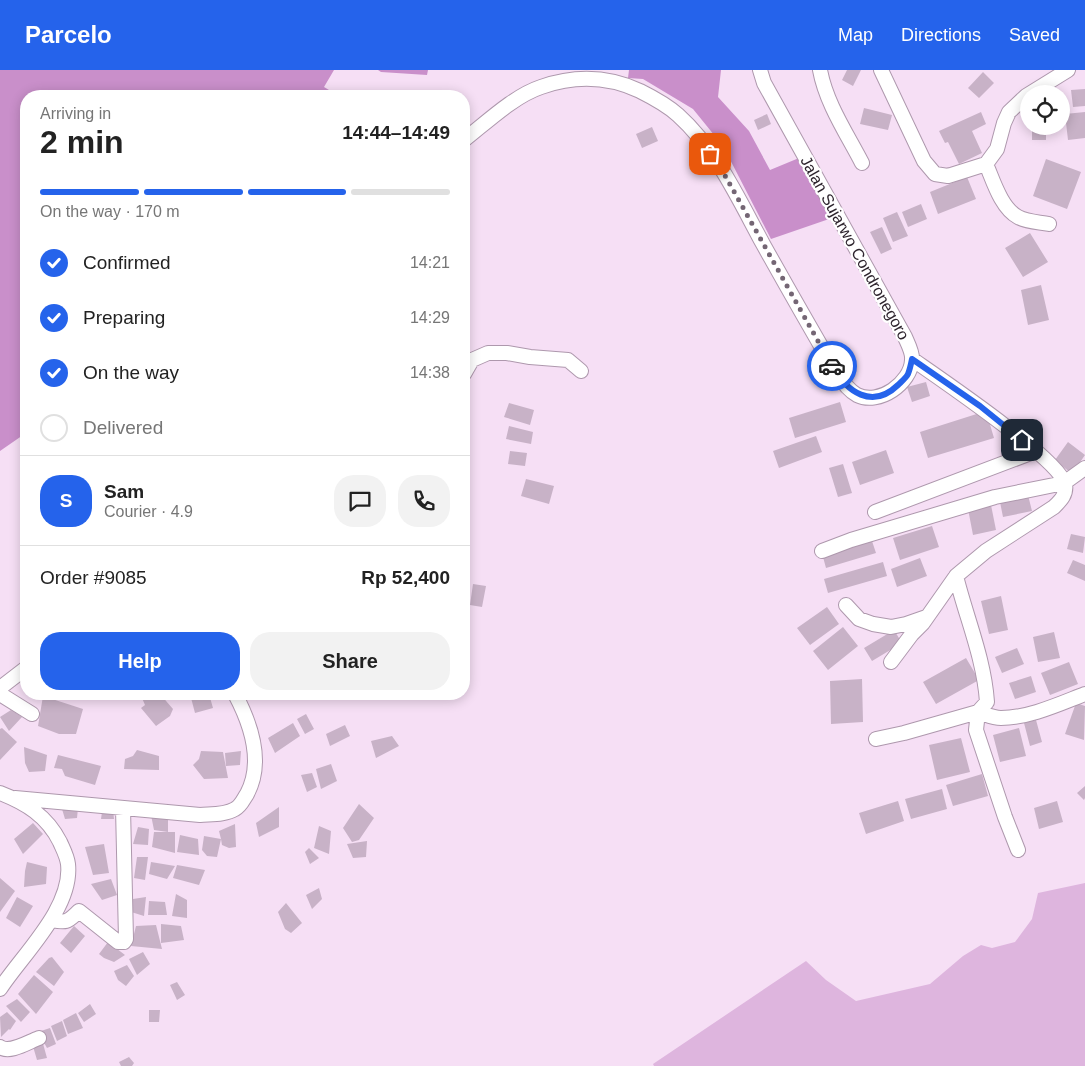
<!DOCTYPE html>
<meta charset="utf-8">
<style>
:root{--surface:#fff;--page:#f2f2f2;--text:#222;--muted:#767676;--line:#e0e0e0;--accent:#2563eb}
body{margin:0;font-family:Helvetica,sans-serif;background:var(--page);color:var(--text);height:100vh;display:flex;flex-direction:column;font-size:19px;white-space:nowrap}
*{box-sizing:border-box;margin:0}
p{font-size:16px;color:var(--muted)}
.icon{flex:none;width:28px;height:28px;fill:none;stroke:currentColor;stroke-width:2;stroke-linecap:round;stroke-linejoin:round}
.map{position:relative;flex:1;overflow:hidden}
.panel{position:absolute;left:20px;top:20px;width:450px;height:610px;display:flex;flex-direction:column;background:var(--surface);border-radius:20px;box-shadow:0 2px 12px #0003}
.panel>*{flex:none}
.tools{position:absolute;left:1020px;top:15px;display:grid;gap:10px}
.tools a{display:grid;place-items:center;width:50px;height:50px;border-radius:50%;background:var(--surface);box-shadow:0 2px 12px #0003;font-size:25px}
.pin{position:absolute;display:grid;place-items:center;width:42px;height:42px;color:#fff;margin:-21px;border-radius:10px;box-shadow:0 2px 8px #0006}
.courier{position:absolute;display:grid;place-items:center;width:50px;height:50px;margin:-25px;border:4px solid #2563eb;border-radius:50%;background:#fff;color:#222;box-shadow:0 1px 6px #0007}
.summary em{font-style:normal;font-weight:600}
.summary div{display:flex;flex-direction:column-reverse}
.summary{display:flex;align-items:center;justify-content:space-between;height:85px;padding:0 20px}
h1{font-size:32px;font-weight:600;line-height:38px}
.bar{display:grid;grid-template-columns:repeat(4,1fr);gap:8px 5px;align-content:center;height:60px;padding:0 20px}
.bar i{height:6px;border-radius:4px;background:var(--line)}
.bar .on{background:var(--accent)}
.bar p{grid-column:span 4}
.line{display:flex;align-items:center;gap:12px;padding:0 20px;border-top:1px solid var(--line)}
.line div{flex:1}
.round{display:grid;place-items:center;flex:none;width:52px;height:52px;border-radius:20px;background:var(--page)}
ol{padding:0 20px;list-style:none}
li{display:flex;align-items:center;gap:15px;height:55px}
li p{margin-inline-start:auto}
li .icon{padding:5px;border-radius:50%;background:var(--accent);color:#fff;stroke-width:4}
li:last-child{color:var(--muted)}
li i{width:28px;height:28px;border:2px solid var(--line);border-radius:50%}
.primary-button{display:flex;gap:10px;margin-top:auto;padding:10px 20px}
.primary-button a{flex:1;height:58px;border-radius:20px;background:var(--accent);color:#fff;font-size:20px;font-weight:600;line-height:58px;text-align:center}
.primary-button a+a{background:var(--page);color:var(--text)}
header{display:flex;align-items:center;gap:30px;box-sizing:border-box;height:70px;padding:0 25px;background:var(--accent);color:#fff}
header strong{font-size:24px}
nav{display:flex;gap:28px;margin-inline-start:auto;font-size:18px}
.map>svg:first-child{display:block}
.green{fill:#deb5de}
.forest{fill:#c98fca}
.building{fill:#c8b2c7}
.lines{fill:none;stroke-linecap:round;stroke-linejoin:round}
.minor-casing{stroke:#ae98ad;stroke-width:16}
.minor{stroke:#fff;stroke-width:14}
.done{stroke:#746674;stroke-width:5;stroke-dasharray:0 9}
.route{stroke:#2563eb;stroke-width:6}
.labels{text-anchor:middle;dominant-baseline:central;stroke-width:4.5;stroke-linejoin:round;paint-order:stroke}
.street-label{font-size:16px;fill:#2e252e;stroke:#fff}
</style>
<header>
<strong>Parcelo</strong>
<nav><a>Map</a><a>Directions</a><a>Saved</a></nav>
</header>
<div class="map">
<svg width="1085" height="996" viewBox="0 0 1085 996">
<rect width="100%" height="100%" fill="#f6dff5"/>
<path class="green" d="M1085 813V996H654L653 994 806 891 826 910 856 931 930 914 963 886 981 875 992 878 1015 872 1032 849 1038 823Z"/>
<path class="forest" d="M0 0H334L324 17 339 26H26V363L0 381Z
M378 0H428L427 5 381 2Z
M629 0H721L718 27 749 61 770 100 799 88 832 148 771 169 723 76 693 39 643 9 628 8Z"/>
<path class="building" d="M847 0H861L853 16 842 10Z
M983 2 994 13 979 28 968 18Z
M1085 19V36L1073 37 1071 20Z
M864 38 892 45 888 60 860 54Z
M981 42 986 54 972 61 982 83 959 94 948 72 945 73 939 61Z
M1085 42V68L1068 70 1065 44Z
M767 44 771 54 758 60 754 50Z
M1032 56H1046V70H1032Z
M652 57 658 71 642 78 636 64Z
M1046 89 1081 102 1067 139 1033 126Z
M967 107 976 129 938 144 930 122Z
M921 134 927 149 908 157 902 142Z
M897 142 908 166 893 172 883 148Z
M882 157 892 179 881 184 870 162Z
M1030 163 1048 192 1023 207 1005 178Z
M1041 215 1049 250 1028 255 1021 220Z
M926 312 930 326 912 332 907 317Z
M840 332 846 352 795 368 789 348Z
M509 333 534 340 530 355 504 347Z
M986 341 994 368 928 388 920 362Z
M509 356 533 362 531 374 506 369Z
M816 366 822 382 779 398 773 381Z
M1068 372 1085 385 1072 404 1055 390Z
M886 380 894 403 860 415 852 392Z
M510 381 527 383 525 396 508 394Z
M26 386V397L21 393Z
M843 394 852 423 838 427 829 398Z
M526 409 554 416 549 434 521 426Z
M1028 425 1032 441 1003 447 1000 432Z
M991 435 996 460 973 465 968 439Z
M932 456 939 477 900 490 893 468Z
M1071 464 1085 467 1083 483 1067 479Z
M872 471 876 483 826 498 823 487Z
M920 488 927 506 897 517 891 499Z
M1073 490 1085 495V511L1067 503Z
M883 492 887 506 828 523 824 509Z
M473 514 486 516 482 537 470 535Z
M1001 526 1008 560 989 564 981 531Z
M827 537 839 554 810 575 797 558Z
M843 557 858 576 828 600 813 581Z
M894 560 902 573 872 591 864 578Z
M1054 562 1060 588 1038 592 1033 567Z
M1017 578 1024 594 1002 603 995 587Z
M966 588 979 610 936 634 923 612Z
M1069 592 1078 614 1050 625 1041 603Z
M1031 606 1036 622 1015 629 1009 613Z
M862 609 863 652 831 654 830 611Z
M150 624H160L173 639 170 646 156 656 141 638 145 635 142 628Z
M190 624H209L213 638 195 643Z
M43 626 83 639 76 664H59L38 656Z
M1076 633 1085 636 1084 670 1065 664Z
M11 640 22 647 9 661 0 647Z
M306 644 314 659 305 664 297 649Z
M1036 650 1042 672 1030 676 1024 653Z
M293 653 300 666 275 683 268 668Z
M345 655 350 666 330 676 326 664Z
M2 658 17 672 0 690V659Z
M1019 658 1026 686 1000 692 993 665Z
M392 666 399 676 376 688 371 671Z
M961 668 970 702 937 710 929 675Z
M24 677 47 685 45 701 29 702 25 693Z
M137 680 159 686V700L124 699 125 689 133 686Z
M201 681 223 682 228 708 204 709 193 695 199 689Z
M241 681 240 695 226 696 225 683Z
M58 685 101 696 95 715 65 706 62 699 54 698Z
M331 694 337 711 321 719 316 699Z
M312 703 317 717 307 722 301 705Z
M982 704 988 726 953 736 946 715Z
M1085 716V728L1084 730 1077 723Z
M942 719 947 739 911 749 905 729Z
M898 731 904 751 866 764 859 743Z
M1057 731 1063 752 1039 759 1034 738Z
M359 734 374 748 359 770 352 772 343 758Z
M279 737V757L259 767 256 753Z
M78 738 77 748 65 749 62 739Z
M113 740 114 749H101L102 742Z
M151 745 168 748V762H175V783L152 777 154 762H168L154 760Z
M33 753 43 764 23 784 14 769Z
M235 754 236 777 229 778 222 775 221 769 217 787 207 786 202 780 204 766 221 769 219 761Z
M319 756 331 761 329 784 314 778Z
M138 757 149 759 148 775 133 774Z
M180 765 198 769 199 785 177 782Z
M367 771 366 787 353 788 347 774Z
M104 774 109 803 93 805 85 777Z
M309 778 319 788 310 794 305 782Z
M137 787H148L145 810 134 808Z
M27 792 47 797 46 814 24 817 25 801Z
M151 792 175 796 167 809 149 804Z
M177 795 205 800 199 815 173 808Z
M0 808 15 821 0 842Z
M111 809 117 825 102 830 91 814Z
M319 818 322 829 312 839 306 825Z
M176 824 187 830V848L172 846Z
M17 827 33 836 20 857 6 848Z
M146 827 144 846 128 841 133 829Z
M149 831 165 832 167 845H148Z
M286 833 302 853 291 863 285 859 278 842Z
M161 854 181 856 184 870 161 873Z
M156 855 162 879 131 876 136 856Z
M74 856 85 866 71 883 60 873Z
M108 872 125 885 114 892 104 888 99 884Z
M143 882 150 894 137 905 129 889Z
M52 887 64 902 54 916 36 902 49 888Z
M127 895 134 906 126 916 118 910 114 901Z
M34 905 53 922 36 944 18 924Z
M177 912 185 925 177 930 170 915Z
M17 929 30 942 21 952 6 936Z
M90 934 96 944 84 952 78 943Z
M149 940H160L159 952H149Z
M7 942 16 951 10 960 9 959 1 967 0 947Z
M76 943 83 958 68 964 63 950Z
M62 951 67 966 57 971 51 956Z
M50 958 56 974 47 978 38 962Z
M42 970 47 988 37 990 32 973Z
M129 987 134 993 132 996H121L119 992Z"/>
<g class="lines">
<g class="minor-casing">
<path id="minor" d="M820 0C826 33 847 64 862 93
M881 0 924 91 935 104 948 106 986 94 997 79 1004 53 1009 42 1026 26 1068 0
M464 70C487 52 514 26 541 17 575 5 608 6 640 21 654 28 667 35 678 45 716 79 739 130 763 174 787 217 811 259 836 302 841 310 848 320 857 325 879 336 911 313 912 290 913 283 908 274 905 267L764 13 760 0
M986 94C993 110 1001 138 1018 147 1027 152 1039 152 1049 154
M464 304 472 290 488 283H507L530 287 568 290 581 301
M875 442 1036 381
M822 481 851 470 995 427 1064 413 1085 398
M846 535 859 549 873 554 891 557 906 554 926 547
M891 592 912 564 923 553 956 506 986 481 1054 437C1060 431 1067 425 1065 414 1059 389 939 308 912 289
M0 618 26 598
M0 624 32 644
M876 669 904 663 978 642 987 632C984 588 966 547 956 506
M0 723C26 733 47 746 60 772 63 779 67 786 68 794 73 838 22 885 0 919
M15 728 200 745C211 744 225 745 235 739 241 736 243 730 247 724 264 692 251 654 235 624
M1018 780 1005 747 976 660 978 642C985 644 993 648 1001 648 1029 648 1059 634 1085 624
M51 850C68 853 67 852 79 841L118 872H124L126 869 123 738
M0 977C10 984 28 972 39 968"/>
</g>
<use href="#minor" class="minor"/>
</g>
<g class="lines">
<path class="done" d="M710 84 723 102 832 296"/>
<path class="route" d="M832 296C847 322 872 340 898 315 901 312 906 308 908 304 910 299 911 294 912 289L980 336 1022 370"/>
</g>
<g class="labels">
<g class="street-label">
<text transform="translate(855 178) rotate(61)">Jalan Sujarwo Condronegoro</text>
</g>
</g>
</svg>
<div class="tools">
<a><svg class="icon" aria-label="locate" viewBox="0 0 24 24"><circle cx="12" cy="12" r="6"/><path d="M12 2v4M12 18v4M2 12h4M18 12h4"/></svg></a>
</div>
<div class="pin" style="left:710px;top:84px;background:#ea580c"><svg class="icon" aria-label="bag" viewBox="0 0 24 24"><path d="M5 8h14l-1 12H6zM9 8a3 3 0 0 1 6 0"/></svg></div>
<div class="pin" style="left:1022px;top:370px;background:#1f2937"><svg class="icon" aria-label="home" viewBox="0 0 24 24"><path d="M3 11l9-7 9 7M6 9v11h12V9"/></svg></div>
<div class="courier" style="left:832px;top:296px"><svg class="icon" aria-label="car" viewBox="0 0 24 24"><path d="M5 17H2v-5l4-1 3-4h7l3 4 3 1v5h-3M9 17h6M6 11h13"/><circle cx="7" cy="17" r="2"/><circle cx="17" cy="17" r="2"/></svg></div>
<section class="panel">
<div class="summary"><div><h1>2 min</h1><p>Arriving in</p></div><em>14:44–14:49</em></div>
<div class="bar"><i class="on"></i><i class="on"></i><i class="on"></i><i></i><p>On the way · 170 m</p></div>
<ol>
<li><svg class="icon" aria-label="check" viewBox="0 0 24 24"><path d="M5 12l5 5 9-10"/></svg>Confirmed<p>14:21</p></li>
<li><svg class="icon" aria-label="check" viewBox="0 0 24 24"><path d="M5 12l5 5 9-10"/></svg>Preparing<p>14:29</p></li>
<li><svg class="icon" aria-label="check" viewBox="0 0 24 24"><path d="M5 12l5 5 9-10"/></svg>On the way<p>14:38</p></li>
<li><i></i>Delivered</li>
</ol>
<div class="line" style="height:90px"><b class="round" style="background:var(--accent);color:#fff">S</b><div><b>Sam</b><p>Courier · 4.9</p></div><a class="round"><svg class="icon" aria-label="chat" viewBox="0 0 24 24"><path d="M4 5h16v11H9l-5 4z"/></svg></a><a class="round"><svg class="icon" aria-label="phone" viewBox="0 0 24 24"><path d="M5 4h4l2 5-3 2q2 4 5 5l2-3 5 2v4C11 20 4 13 5 4z"/></svg></a></div>
<div class="line" style="height:65px"><div>Order #9085</div><b>Rp 52,400</b></div>
<div class="primary-button"><a>Help</a><a>Share</a></div>
</section>
</div>
